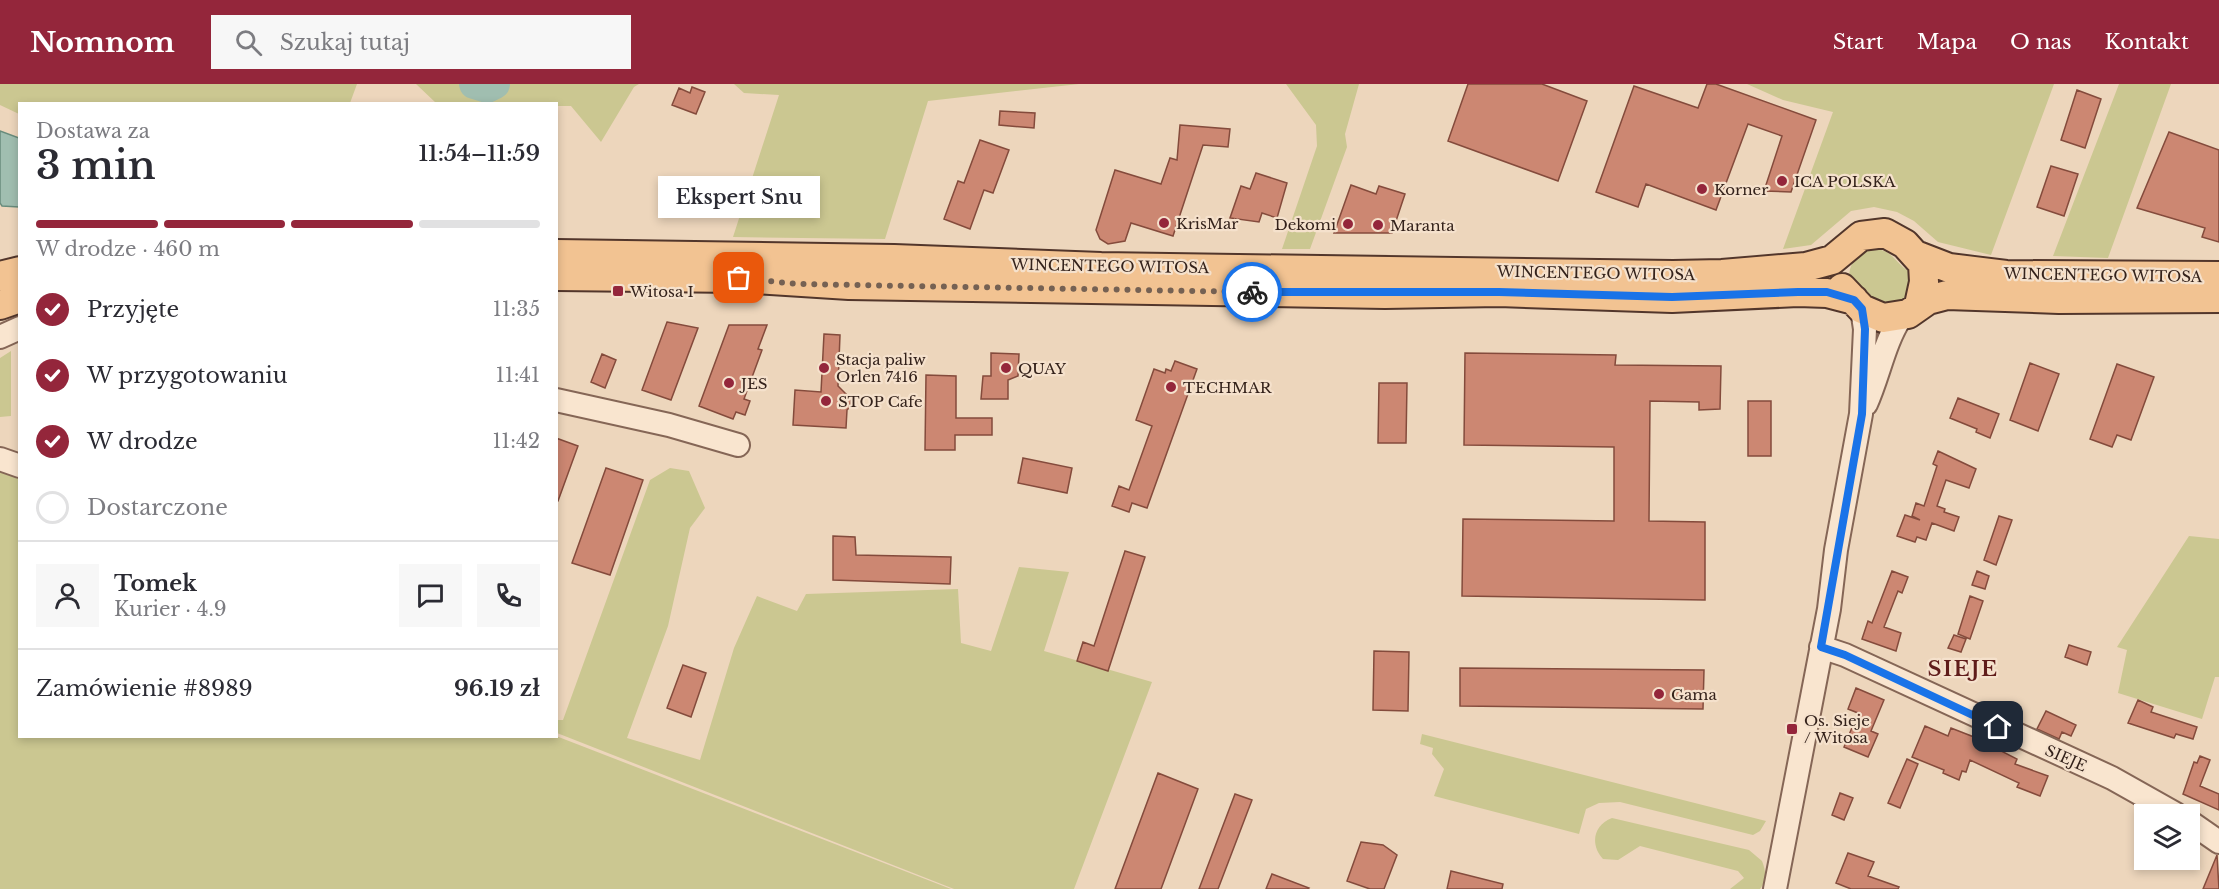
<!DOCTYPE html>
<html lang="pl">
<meta charset="utf-8">
<style>
:root{--surface:#fff;--page:#f7f7f7;--text:#2b2b33;--muted:#7c7c81;--line:#e1e1e2;--accent:#94263b}
body{margin:0;font-family:"Libre Baskerville",serif;background:var(--page);color:var(--text);height:100vh;display:flex;flex-direction:column;font-size:22px;white-space:nowrap}
*{box-sizing:border-box;margin:0}
p{font-size:20px;color:var(--muted)}
.icon{flex:none;width:33px;height:33px;fill:none;stroke:currentColor;stroke-width:2;stroke-linecap:round;stroke-linejoin:round}
.map{position:relative;flex:1;overflow:hidden}
.sheet{position:absolute;left:18px;top:18px;width:540px;height:636px;display:flex;flex-direction:column;background:var(--surface);border-radius:0px;box-shadow:0 3px 9px #0003}
.sheet>*{flex:none}
.fabs{position:absolute;left:2134px;top:720px;display:grid;gap:12px}
.fabs a{display:grid;place-items:center;width:66px;height:66px;border-radius:0px;background:var(--surface);box-shadow:0 3px 9px #0003;font-size:30px}
.pin{position:absolute;display:grid;place-items:center;width:51px;height:51px;color:#fff;margin:-26px;border-radius:12px;box-shadow:0 3px 9px #0006}
.courier{position:absolute;display:grid;place-items:center;width:60px;height:60px;margin:-30px;border:4px solid #1a73e8;border-radius:50%;background:#fff;color:#222;box-shadow:0 2px 8px #0007}
.bubble{position:absolute;height:42px;border-radius:0px;background:var(--surface);box-shadow:0 3px 9px #0003;font-size:20px;font-weight:600;line-height:42px;text-align:center}
.overview em{font-style:normal;font-weight:600}
.overview div{display:flex;flex-direction:column-reverse}
.overview{display:flex;align-items:center;justify-content:space-between;height:102px;padding:0 18px}
h1{font-size:39px;font-weight:600;line-height:45px}
.bar{display:grid;grid-template-columns:repeat(4,1fr);gap:9px 6px;align-content:center;height:72px;padding:0 18px}
.bar i{height:8px;border-radius:4px;background:var(--line)}
.bar .on{background:var(--accent)}
.bar p{grid-column:span 4}
.line{display:flex;align-items:center;gap:15px;padding:0 18px;border-top:2px solid var(--line)}
.line div{flex:1}
.round{display:grid;place-items:center;flex:none;width:63px;height:63px;border-radius:0px;background:var(--page)}
ol{padding:0 18px;list-style:none}
li{display:flex;align-items:center;gap:18px;height:66px}
li p{margin-inline-start:auto}
li .icon{padding:6px;border-radius:50%;background:var(--accent);color:#fff;stroke-width:4}
li:last-child{color:var(--muted)}
li i{width:33px;height:33px;border:3px solid var(--line);border-radius:50%}
header{display:flex;align-items:center;gap:36px;box-sizing:border-box;height:84px;padding:0 30px;background:var(--accent);color:#fff}
header strong{font-size:28px}
nav{display:flex;gap:33px;margin-inline-start:auto;font-size:21px}
.search{width:420px;height:54px;background:var(--page);display:flex;align-items:center;gap:15px;box-sizing:border-box;padding:0 21px;border-radius:0px;color:var(--muted);font-size:22px}
.map>svg:first-child{display:block}
.green{fill:#cbc791}
.water{fill:#a0beb0;stroke:#688c7c;stroke-width:1.5}
.lines{fill:none;stroke-linecap:round;stroke-linejoin:round}
.river{stroke:#a0beb0;stroke-width:30}
.building{fill:#cc8772;stroke:#844b3c;stroke-width:1.5}
.minor-casing{stroke:#856656;stroke-width:26}
.major-casing{stroke:#52362b;stroke-width:32}
.minor{stroke:#f9e5cf;stroke-width:22}
.major{stroke:#f2c392;stroke-width:28}
.done{stroke:#756153;stroke-width:6;stroke-dasharray:0 10.8}
.route{stroke:#1a73e8;stroke-width:8}
.poi-dot{fill:#94263b;stroke:#f5e1cc;stroke-width:2}
.labels{text-anchor:middle;dominant-baseline:central;stroke-width:4.5;stroke-linejoin:round;paint-order:stroke}
.poi-label{font-size:15px;fill:#34221b;stroke:#f5e1cc;text-anchor:start}
.street-label{font-size:15px;fill:#34221b;stroke:#f5e1cc}
.district-label{font-size:21px;font-weight:bold;letter-spacing:1.5px;fill:#601c1a;stroke:#f5e1cc}
</style>
<header>
<strong>Nomnom</strong>
<div class="search"><svg class="icon" aria-label="search" viewBox="0 0 24 24"><circle cx="10" cy="10" r="6"/><path d="M15 15l6 6"/></svg>Szukaj tutaj</div>
<nav><a>Start</a><a>Mapa</a><a>O nas</a><a>Kontakt</a></nav>
</header>
<div class="map">
<svg width="2219" height="805" viewBox="0 0 2219 805">
<rect width="100%" height="100%" fill="#edd6bc"/>
<path class="green" d="M0 0H357L350 19 20 20 19 30 0 21Z
M416 0H639L634 3 601 58 571 22H557L556 20 436 19Z
M734 0H1079L928 17 885 155 733 153 779 11 744 9Z
M1286 0H1359L1345 50 1347 63 1310 165H1282L1317 62 1316 41Z
M1747 0H2054L1991 171 1938 158 1914 137 1897 128 1874 123 1851 127 1811 161 1783 165 1833 28 1783 16Z
M2119 0H2171L2108 174 2053 172Z
M1874 165C1895 165 1897 185 1914 189 1912 195 1911 207 1906 212 1889 235 1861 203 1849 192 1850 177 1859 168 1874 165Z
M11 267V332L0 333V274Z
M0 379 19 387 20 652H556L951 805H0Z
M670 384 689 387 705 424 690 444 668 542 627 654 700 676 734 564 757 512 797 527 806 510 958 505 961 559 991 567 1019 483 1069 488 1044 567 1152 598 1074 805H954L557 649V636H563L650 396Z
M2189 452 2219 455V593H2215L2202 635 2118 609 2127 566 2117 563Z
M1422 650 1766 737 1760 747 1753 751 1620 718 1599 719 1586 725 1579 750 1434 712 1444 685 1432 670 1433 664 1420 660Z
M1612 734 1749 766 1762 777C1766 787 1767 796 1760 805H1730L1744 794 1738 787 1640 762 1618 776 1603 775C1590 761 1593 741 1612 734Z"/>
<path class="water" d="M0 47 19 54V123L2 122 0 119Z"/>
<g class="lines">
<path class="river" d="M474 0 487 4 495 0"/>
</g>
<path class="building" d="M1468 0H1542L1587 17 1558 97 1448 57Z
M1707 0H1716L1816 36 1791 108 1764 107 1782 52 1748 40 1716 126 1646 100 1638 123 1596 108 1634 2 1698 24Z
M692 3 705 8 696 30 672 21 679 4 690 9Z
M2077 6 2101 15 2085 64 2061 56Z
M1000 27 1035 29 1034 44 999 41Z
M1180 41 1230 45 1228 63 1203 61 1173 152 1131 139 1125 157 1108 160 1100 155 1096 146 1115 86 1161 100 1170 74 1177 76Z
M2169 48 2219 66V158L2202 153 2205 144 2137 124Z
M980 56 1009 66 993 109 984 106 970 145 944 135 958 97 964 99Z
M2051 82 2078 90 2064 132 2037 123Z
M1256 89 1287 99 1277 134 1262 129 1259 138 1230 134 1241 102 1250 105Z
M1351 101 1376 110 1379 102 1405 110 1392 149H1334Z
M667 238 698 244 671 316 642 306Z
M729 241H767L758 265 762 266 744 315 750 317 745 331 736 328 733 335 699 322Z
M824 250 840 251 838 302 851 315 850 323 847 326 846 344 793 341 795 306 821 308Z
M991 269 1019 270 1018 292 1008 296V315H981L983 292H991Z
M1465 269 1616 271 1615 281 1721 282 1720 325 1699 326V318L1650 317 1649 437 1705 438V516L1462 512 1463 435 1614 437V363L1464 361Z
M602 270 616 276 605 304 591 298Z
M1175 277 1197 285 1147 424 1132 419 1129 428 1112 422 1119 402 1129 406 1152 342 1136 336 1154 285 1165 289 1166 285 1171 287Z
M2030 279 2059 290 2038 347 2010 336Z
M2117 280 2154 293 2131 356 2117 351 2112 363 2090 355Z
M926 291 956 292V334H992V351H955V366H925Z
M1379 299H1407L1406 359H1378Z
M1958 314 1999 330 1990 354 1976 348 1977 345 1950 334Z
M1748 317H1771V372H1748Z
M556 354 578 362 558 417H556Z
M1938 367 1976 385 1969 404 1946 396 1937 422 1945 425 1944 428 1959 433 1954 447 1932 439 1926 456 1917 453 1915 458 1897 452 1905 431 1920 436 1912 432 1916 419 1924 422 1937 382 1933 380Z
M1023 374 1072 384 1067 409 1018 399Z
M606 384 643 396 610 491 572 479Z
M1999 432 2012 436 1996 481 1984 476Z
M833 452 855 453 856 471 951 473 950 500 833 496Z
M1125 467 1145 473 1108 587 1077 577 1083 558 1094 562Z
M1892 487 1908 493 1902 509 1898 507 1884 543 1901 549 1896 567 1862 555 1868 537 1872 539Z
M1977 487 1989 492 1985 505 1972 501Z
M1970 512 1983 517 1970 555 1958 550Z
M1954 551 1966 555 1961 568 1948 564Z
M2069 561 2091 568 2087 581 2065 573Z
M1374 567 1409 568 1408 627 1373 626Z
M683 581 706 589 691 633 667 624Z
M1460 584 1704 586 1703 625 1460 622Z
M1856 604 1884 616 1871 647 1878 650 1868 673 1844 663 1858 629 1848 625Z
M2138 616 2153 623 2151 628 2197 643 2193 655 2176 650 2174 654 2128 639Z
M2046 627 2076 641 2071 652 2062 648 2059 655 2037 645Z
M1925 642 1948 652 1951 644 1974 653 2017 675 2015 680 2048 692 2040 712 2017 703 2019 699 1970 676 1966 688 1962 687 1959 696 1943 689 1944 686 1912 673Z
M2200 672 2210 676 2200 702 2219 710V726L2183 710 2194 678 2197 679Z
M1907 675 1918 680 1900 724 1888 719Z
M1158 689 1198 705 1161 805H1115Z
M1840 709 1853 714 1844 736 1832 731Z
M1235 710 1252 716 1218 805H1199Z
M1361 758 1383 761 1397 771 1384 805H1370L1347 797Z
M1848 769 1874 778 1868 792 1899 803 1898 805H1851L1836 799Z
M2217 771 2219 805H2203Z
M1451 787 1503 800 1502 805H1447Z
M1272 790 1309 804 1308 805H1266Z"/>
<g class="lines">
<g class="minor-casing">
<path id="minor" d="M0 253 20 244
M556 316 669 341 738 361
M1866 320C1879 291 1884 259 1901 233
M0 375 20 382
M1821 563 1845 571 2112 694 2176 730
M2190 738 2219 758
M1775 805 1829 525 1836 466 1861 330 1865 245 1862 225"/>
</g>
<g class="major-casing">
<path id="major" d="M556 170 894 175 1101 183 1673 191 1722 190 1806 183 1832 176 1861 152 1885 149 1905 160 1923 180 1924 198 1919 221
M1918 172 1949 184 2006 191 2219 192
M0 192 20 187
M556 192 739 194 849 201 1385 210 1499 208 1672 214 1798 208 1827 209 1854 216
M1842 204 1862 225 1883 234 1908 230 1928 216 1947 211 2059 215 2219 214
M0 221 20 214"/>
</g>
<use href="#minor" class="minor"/>
<use href="#major" class="major"/>
</g>
<g class="lines">
<path class="done" d="M739 194 797 200 1252 208"/>
<path class="route" d="M1252 208H1499L1672 213 1798 208H1827L1854 216 1862 225 1865 245 1862 330 1821 563 1845 571 1998 643"/>
</g>
<g class="poi-dot">
<circle cx="1782" cy="97" r="6"/>
<circle cx="1702" cy="105" r="6"/>
<circle cx="1164" cy="139" r="6"/>
<circle cx="1348" cy="140" r="6"/>
<circle cx="1378" cy="141" r="6"/>
<rect x="612" y="201" width="12" height="12" rx="3"/>
<circle cx="824" cy="284" r="6"/>
<circle cx="1006" cy="284" r="6"/>
<circle cx="729" cy="299" r="6"/>
<circle cx="1171" cy="303" r="6"/>
<circle cx="826" cy="317" r="6"/>
<circle cx="1659" cy="610" r="6"/>
<rect x="1786" y="639" width="12" height="12" rx="3"/>
</g>
<g class="labels">
<g class="poi-label">
<text x="1794" y="97">ICA POLSKA</text>
<text x="1714" y="105">Korner</text>
<text x="1176" y="139">KrisMar</text>
<text x="1336" y="140" text-anchor="end">Dekomi</text>
<text x="1390" y="141">Maranta</text>
<text x="630" y="207">Witosa I</text>
<text x="836" y="275">Stacja paliw<tspan x="836" dy="17">Orlen 7416</tspan></text>
<text x="1018" y="284">QUAY</text>
<text x="741" y="299">JES</text>
<text x="1183" y="303">TECHMAR</text>
<text x="838" y="317">STOP Cafe</text>
<text x="1671" y="610">Gama</text>
<text x="1804" y="636">Os. Sieje<tspan x="1804" dy="17">/ Witosa</tspan></text>
</g>
<g class="street-label">
<text transform="translate(1110 182) rotate(1)">WINCENTEGO WITOSA</text>
<text transform="translate(1596 189) rotate(1)">WINCENTEGO WITOSA</text>
<text transform="translate(2103 191) rotate(1)">WINCENTEGO WITOSA</text>
<text transform="translate(2066 674) rotate(24)">SIEJE</text>
</g>
<g class="district-label">
<text x="1963" y="585">SIEJE</text>
</g>
</g>
</svg>
<div class="fabs">
<a><svg class="icon" aria-label="layers" viewBox="0 0 24 24"><path d="M12 4l9 5-9 5-9-5zM3 14l9 5 9-5"/></svg></a>
</div>
<div class="pin" style="left:739px;top:194px;background:#ea580c"><svg class="icon" aria-label="bag" viewBox="0 0 24 24"><path d="M5 8h14l-1 12H6zM9 8a3 3 0 0 1 6 0"/></svg></div>
<div class="pin" style="left:1998px;top:643px;background:#1f2937"><svg class="icon" aria-label="home" viewBox="0 0 24 24"><path d="M3 11l9-7 9 7M6 9v11h12V9"/></svg></div>
<div class="courier" style="left:1252px;top:208px"><svg class="icon" aria-label="bike" viewBox="0 0 24 24"><circle cx="6" cy="16" r="4"/><circle cx="18" cy="16" r="4"/><path d="M6 16l4-8h5l3 8M10 8l3 8H6M13 5h3"/></svg></div>
<div class="bubble" style="left:658px;top:92px;width:162px">Ekspert Snu</div>
<section class="sheet">
<div class="overview"><div><h1>3 min</h1><p>Dostawa za</p></div><em>11:54–11:59</em></div>
<div class="bar"><i class="on"></i><i class="on"></i><i class="on"></i><i></i><p>W drodze · 460 m</p></div>
<ol>
<li><svg class="icon" aria-label="check" viewBox="0 0 24 24"><path d="M5 12l5 5 9-10"/></svg>Przyjęte<p>11:35</p></li>
<li><svg class="icon" aria-label="check" viewBox="0 0 24 24"><path d="M5 12l5 5 9-10"/></svg>W przygotowaniu<p>11:41</p></li>
<li><svg class="icon" aria-label="check" viewBox="0 0 24 24"><path d="M5 12l5 5 9-10"/></svg>W drodze<p>11:42</p></li>
<li><i></i>Dostarczone</li>
</ol>
<div class="line" style="height:108px"><a class="round"><svg class="icon" aria-label="person" viewBox="0 0 24 24"><circle cx="12" cy="8" r="4"/><path d="M4 21q1-7 8-7t8 7"/></svg></a><div><b>Tomek</b><p>Kurier · 4.9</p></div><a class="round"><svg class="icon" aria-label="chat" viewBox="0 0 24 24"><path d="M4 5h16v11H9l-5 4z"/></svg></a><a class="round"><svg class="icon" aria-label="phone" viewBox="0 0 24 24"><path d="M5 4h4l2 5-3 2q2 4 5 5l2-3 5 2v4C11 20 4 13 5 4z"/></svg></a></div>
<div class="line" style="height:78px"><div>Zamówienie #8989</div><b>96.19 zł</b></div>
</section>
</div>
